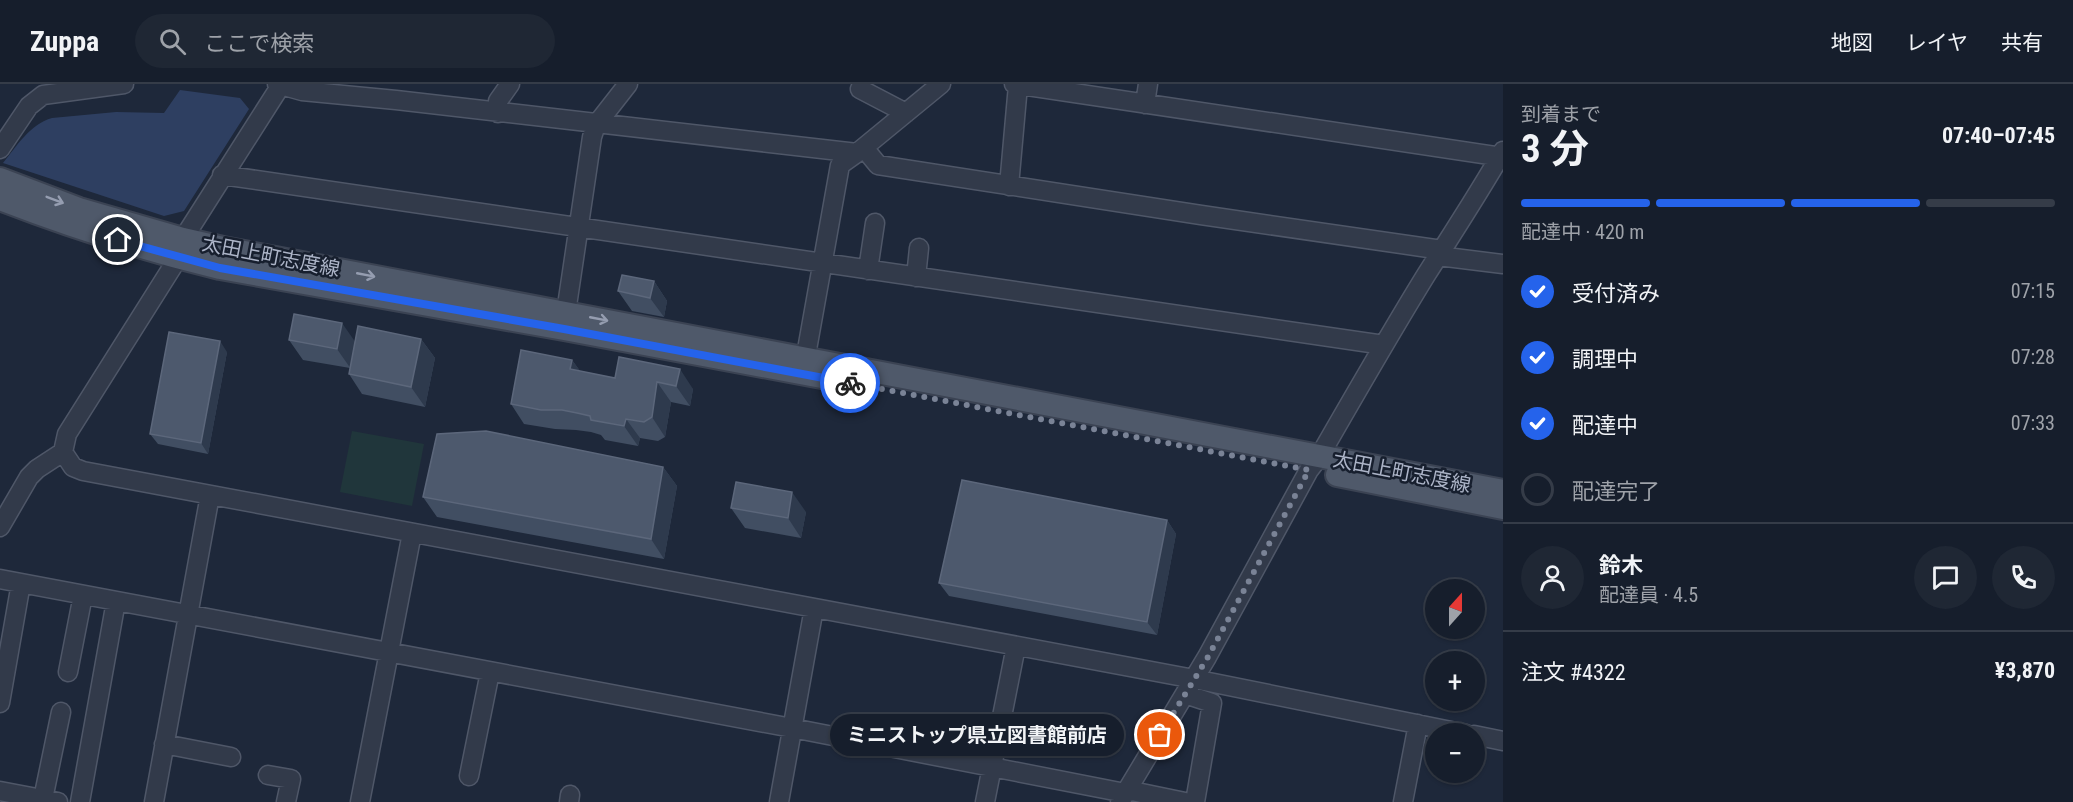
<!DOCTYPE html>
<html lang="ja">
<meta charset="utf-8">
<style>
:root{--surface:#161e2c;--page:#1f2734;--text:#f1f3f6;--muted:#9ea2a9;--line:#353c48;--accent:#2563eb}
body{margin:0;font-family:"Roboto Condensed","Noto Sans JP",sans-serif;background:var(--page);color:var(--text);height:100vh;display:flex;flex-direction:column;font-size:22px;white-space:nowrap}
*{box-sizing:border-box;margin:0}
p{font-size:20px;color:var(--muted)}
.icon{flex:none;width:33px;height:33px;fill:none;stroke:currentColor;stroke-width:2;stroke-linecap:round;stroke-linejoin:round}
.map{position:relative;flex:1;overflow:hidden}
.details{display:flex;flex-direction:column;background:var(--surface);width:570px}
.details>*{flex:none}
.needle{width:39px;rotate:21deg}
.controls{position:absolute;left:1425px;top:495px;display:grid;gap:12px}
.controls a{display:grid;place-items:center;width:60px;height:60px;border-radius:50%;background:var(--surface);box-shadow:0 2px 4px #0004,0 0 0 2px var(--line);font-size:30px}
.pin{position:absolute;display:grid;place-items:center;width:51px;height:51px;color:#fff;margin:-26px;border:3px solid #fff;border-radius:50%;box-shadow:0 2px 6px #0007}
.courier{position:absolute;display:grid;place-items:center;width:60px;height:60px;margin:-30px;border:4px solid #2563eb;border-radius:50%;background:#fff;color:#222;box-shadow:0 2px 8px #0007}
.bubble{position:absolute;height:42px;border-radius:21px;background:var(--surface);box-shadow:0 2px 4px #0004,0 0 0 2px var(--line);font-size:20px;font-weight:700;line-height:42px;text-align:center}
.summary em{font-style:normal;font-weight:700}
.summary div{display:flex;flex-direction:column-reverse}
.summary{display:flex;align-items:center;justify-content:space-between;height:102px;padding:0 18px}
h1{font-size:39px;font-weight:700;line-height:45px}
.bar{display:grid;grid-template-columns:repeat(4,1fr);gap:9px 6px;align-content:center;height:72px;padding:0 18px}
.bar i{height:8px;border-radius:4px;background:var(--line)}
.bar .selected{background:var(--accent)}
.bar p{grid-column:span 4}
.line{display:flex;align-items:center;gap:15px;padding:0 18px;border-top:2px solid var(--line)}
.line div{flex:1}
.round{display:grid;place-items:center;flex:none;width:63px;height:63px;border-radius:32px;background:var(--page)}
ol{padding:0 18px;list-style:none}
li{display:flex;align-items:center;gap:18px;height:66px}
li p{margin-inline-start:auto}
li .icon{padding:6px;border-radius:50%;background:var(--accent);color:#fff;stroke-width:4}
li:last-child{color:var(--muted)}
li i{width:33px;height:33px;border:3px solid var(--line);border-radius:50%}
header{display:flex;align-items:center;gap:36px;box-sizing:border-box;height:84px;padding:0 30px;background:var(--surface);border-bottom:2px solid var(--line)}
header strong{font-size:28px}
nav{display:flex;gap:33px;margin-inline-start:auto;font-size:21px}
.search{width:420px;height:54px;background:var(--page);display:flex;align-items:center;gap:15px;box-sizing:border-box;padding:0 21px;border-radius:33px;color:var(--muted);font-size:22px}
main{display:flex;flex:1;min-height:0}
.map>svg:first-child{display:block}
.green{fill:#20363b}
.water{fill:#2e3f61}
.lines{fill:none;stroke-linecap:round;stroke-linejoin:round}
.minor-casing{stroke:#4f5768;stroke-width:21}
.major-casing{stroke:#3b4353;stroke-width:26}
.minor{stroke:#323a4a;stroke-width:18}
.major{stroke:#4f596a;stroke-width:22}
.wall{fill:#414e62}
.shaded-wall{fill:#2e3a4d}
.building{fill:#4d596d;stroke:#5c677b;stroke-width:1.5}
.oneway{stroke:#959db0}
.done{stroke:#7a8396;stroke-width:6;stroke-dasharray:0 10.8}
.route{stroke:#2563eb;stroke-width:8}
.labels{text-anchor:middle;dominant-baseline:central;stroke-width:5;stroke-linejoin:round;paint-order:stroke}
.street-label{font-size:20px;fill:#acb4c7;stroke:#171f2e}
</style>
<header>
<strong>Zuppa</strong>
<div class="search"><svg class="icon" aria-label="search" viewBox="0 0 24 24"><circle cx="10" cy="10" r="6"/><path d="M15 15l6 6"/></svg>ここで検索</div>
<nav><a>地図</a><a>レイヤ</a><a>共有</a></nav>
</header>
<main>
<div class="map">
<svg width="1503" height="718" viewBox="0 0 1503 718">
<rect width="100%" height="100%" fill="#1e283a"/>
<path class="green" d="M352 347 424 360 412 422 340 408Z"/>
<path class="water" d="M180 6 240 14 249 25 184 127 164 132 3 79C17 62 30 40 52 34L116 28 164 29Z"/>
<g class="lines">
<g class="minor-casing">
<path id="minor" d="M277 0 302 7 396 16 857 69
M1014 0 1503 73
M281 1 183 155 178 174 67 350 63 368 73 383 83 387 1194 595 1466 650
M860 5 906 29
M1145 20 1148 0
M498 29V17L510 0
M864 64 878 81 1201 131 1442 166
M0 65 29 22 43 11 124 0
M222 91 1384 261
M1009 102 1018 1
M1438 172 1503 180
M868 186 875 139
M916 193 919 164
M564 242 592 53 596 41 628 0
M803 288 840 81 857 69 941 0
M0 443 29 393 37 385 63 368
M0 495 792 644 1125 709
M68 588 83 511
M1185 610 1212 619 1195 718
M0 619 21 499
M1474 651 1503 657
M164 660 231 673
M268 691 291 695 286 718
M469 692 490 588
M1127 706 1185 718
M0 707 58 718
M43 715 61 628
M80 718 116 517
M154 718 210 411
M360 718 412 449
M569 718 570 711
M779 718 814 524
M985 718 1016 562
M1120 718 1207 573 1309 386 1319 373C1354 312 1389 251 1426 191 1452 150 1479 109 1503 67
M1403 718 1418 640"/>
</g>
<g class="major-casing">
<path id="major" d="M0 95 79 125 183 155 223 164 1503 407
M0 115C72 143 145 166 220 184L564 245 827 294
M1337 391 1503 424"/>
</g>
<use href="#minor" class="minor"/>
<use href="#major" class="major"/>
</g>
<path class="wall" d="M654 197 667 217 664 233 632 227 618 207Z
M421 255 435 274 425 323 362 310 349 290 350 284 303 276 289 256 355 258Z
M227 268 208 370 158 360 150 350Z
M619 273 693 305 690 322 671 318 665 353 658 357 640 354 638 362 605 356 601 351 591 348 576 346 555 345 524 340 511 320 572 276 580 287 615 294Z
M663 383 677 402 664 475 437 433 423 413Z
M731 424 806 428 801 454 745 444Z
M1167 436 1176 450 1157 551 949 512 939 499Z"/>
<path class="shaded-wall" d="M654 197 667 217 664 233 650 214Z
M342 239 356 259 351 285 337 265Z
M421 255 435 274 425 323 411 303Z
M220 257 227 268 208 370 201 359Z
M572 276 586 295 570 285Z
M680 285 693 305 690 322 676 302Z
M657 298 671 318 665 353 652 333Z
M626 335 640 354 638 362 624 342Z
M663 383 677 402 664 475 651 455Z
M792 408 806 428 801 454 788 434Z
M1167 436 1176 450 1157 551 1147 538Z"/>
<path class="building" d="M622 191 654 197 650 214 618 207Z
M294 230 342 239 337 265 289 256Z
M358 242 421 255 411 303 349 290Z
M169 248 220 257 201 359 150 350Z
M521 266 572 276 570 285 615 294 619 273 680 285 676 302 657 298 652 333 644 338 626 335 624 342 591 336 590 332 577 329 562 326H541L511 320Z
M486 347 663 383 651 455 423 413 437 350Z
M962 396 1167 436 1147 538 939 499Z
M736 398 792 408 788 434 731 424Z"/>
<defs><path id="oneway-shaft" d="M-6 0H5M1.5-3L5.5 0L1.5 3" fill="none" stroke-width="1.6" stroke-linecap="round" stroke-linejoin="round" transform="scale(1.5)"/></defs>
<g class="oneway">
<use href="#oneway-shaft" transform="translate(55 116) rotate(21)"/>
<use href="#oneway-shaft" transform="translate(366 191) rotate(11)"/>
<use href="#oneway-shaft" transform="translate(599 235) rotate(11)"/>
</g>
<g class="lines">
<path class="done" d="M850 299 1309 386 1208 573 1160 651"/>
<path class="route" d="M118 156 220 184 564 245 850 299"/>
</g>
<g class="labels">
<g class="street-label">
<text transform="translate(271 172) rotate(11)">太田上町志度線</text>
<text transform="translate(1402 388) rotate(11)">太田上町志度線</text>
</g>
</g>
</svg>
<div class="controls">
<a><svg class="needle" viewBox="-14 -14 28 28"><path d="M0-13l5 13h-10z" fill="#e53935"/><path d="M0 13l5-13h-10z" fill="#9ea2a9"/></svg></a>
<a>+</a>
<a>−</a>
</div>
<div class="pin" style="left:1160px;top:651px;background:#ea580c"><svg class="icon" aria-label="bag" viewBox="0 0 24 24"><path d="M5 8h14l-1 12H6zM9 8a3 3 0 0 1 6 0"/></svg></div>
<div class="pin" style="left:118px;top:156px;background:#1f2937"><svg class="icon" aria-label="home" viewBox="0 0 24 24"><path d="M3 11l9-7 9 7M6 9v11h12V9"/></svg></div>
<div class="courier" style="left:850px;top:299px"><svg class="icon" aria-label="bike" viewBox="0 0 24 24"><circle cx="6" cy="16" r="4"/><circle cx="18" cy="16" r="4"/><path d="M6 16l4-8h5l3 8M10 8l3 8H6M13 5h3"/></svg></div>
<div class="bubble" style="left:830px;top:630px;width:294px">ミニストップ県立図書館前店</div>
</div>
<section class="details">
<div class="summary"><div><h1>3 分</h1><p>到着まで</p></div><em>07:40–07:45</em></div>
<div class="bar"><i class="selected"></i><i class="selected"></i><i class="selected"></i><i></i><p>配達中 · 420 m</p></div>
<ol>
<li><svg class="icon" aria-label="check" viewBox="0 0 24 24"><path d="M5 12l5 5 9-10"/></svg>受付済み<p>07:15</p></li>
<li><svg class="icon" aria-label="check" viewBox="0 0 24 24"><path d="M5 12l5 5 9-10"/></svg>調理中<p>07:28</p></li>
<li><svg class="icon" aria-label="check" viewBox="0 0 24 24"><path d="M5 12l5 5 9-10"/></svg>配達中<p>07:33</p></li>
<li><i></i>配達完了</li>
</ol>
<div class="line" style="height:108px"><a class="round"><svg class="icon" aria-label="person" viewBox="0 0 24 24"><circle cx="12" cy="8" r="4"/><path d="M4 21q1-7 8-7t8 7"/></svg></a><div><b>鈴木</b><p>配達員 · 4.5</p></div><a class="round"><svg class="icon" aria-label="chat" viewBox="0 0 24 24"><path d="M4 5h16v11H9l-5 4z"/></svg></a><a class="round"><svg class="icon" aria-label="phone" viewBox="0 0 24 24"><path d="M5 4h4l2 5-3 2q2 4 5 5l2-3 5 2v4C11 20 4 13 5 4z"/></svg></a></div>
<div class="line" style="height:78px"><div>注文 #4322</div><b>¥3,870</b></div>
</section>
</main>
